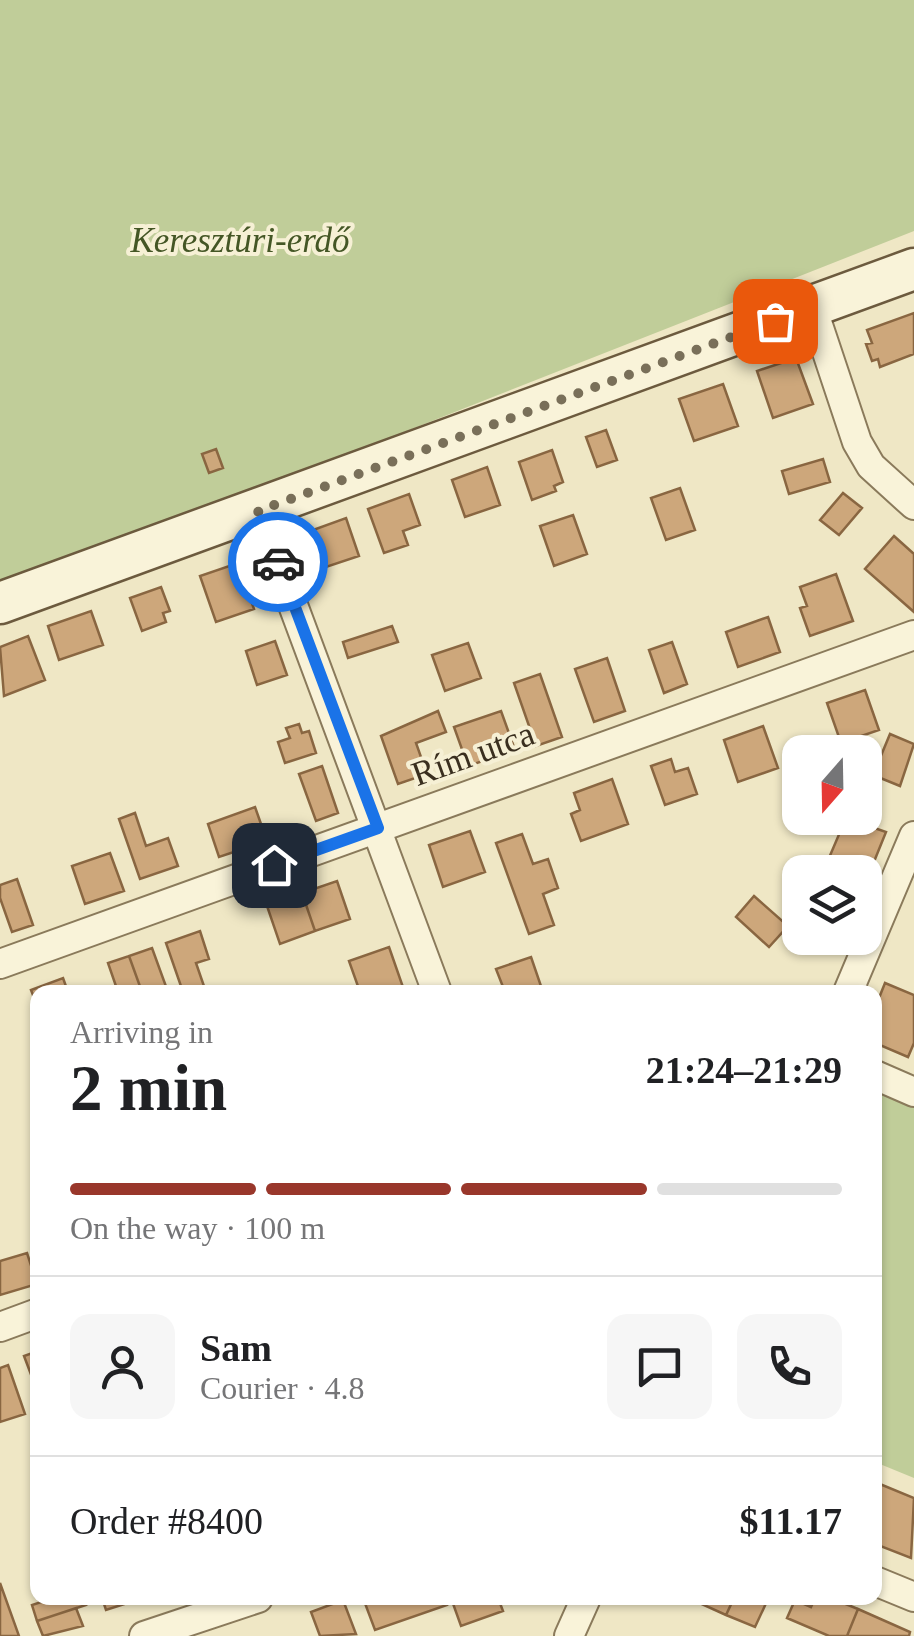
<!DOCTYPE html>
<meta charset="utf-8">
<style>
:root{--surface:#fff;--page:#f6f6f6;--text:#202124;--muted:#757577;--line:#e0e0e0;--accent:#99372b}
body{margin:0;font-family:"Times New Roman",serif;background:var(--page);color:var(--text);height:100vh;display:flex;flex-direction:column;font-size:38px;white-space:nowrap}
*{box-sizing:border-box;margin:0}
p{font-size:32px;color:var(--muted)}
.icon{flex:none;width:55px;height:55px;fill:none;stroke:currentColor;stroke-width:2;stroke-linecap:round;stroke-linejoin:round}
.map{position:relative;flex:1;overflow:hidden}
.drawer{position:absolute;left:30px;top:985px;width:852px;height:620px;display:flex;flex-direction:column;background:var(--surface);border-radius:20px;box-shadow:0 2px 8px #0004}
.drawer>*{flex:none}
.needle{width:65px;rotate:200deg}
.fabs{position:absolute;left:782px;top:735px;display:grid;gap:20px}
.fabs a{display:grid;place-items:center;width:100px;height:100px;border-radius:20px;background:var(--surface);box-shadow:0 2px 8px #0004;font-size:50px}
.pin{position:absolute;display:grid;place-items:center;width:85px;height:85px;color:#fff;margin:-42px;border-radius:20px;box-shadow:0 5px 15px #0006}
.courier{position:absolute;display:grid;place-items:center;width:100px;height:100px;margin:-50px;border:8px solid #1a73e8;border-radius:50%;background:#fff;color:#222;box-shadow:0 2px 12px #0007}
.summary em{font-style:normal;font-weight:600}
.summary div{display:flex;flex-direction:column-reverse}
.summary{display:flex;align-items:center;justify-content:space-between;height:170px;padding:0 40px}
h1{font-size:65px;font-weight:600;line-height:75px}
.bar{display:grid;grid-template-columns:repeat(4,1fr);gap:15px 10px;align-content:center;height:120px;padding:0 40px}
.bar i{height:12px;border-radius:8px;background:var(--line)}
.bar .selected{background:var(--accent)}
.bar p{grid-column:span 4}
.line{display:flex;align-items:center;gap:25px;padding:0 40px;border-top:2px solid var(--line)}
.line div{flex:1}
.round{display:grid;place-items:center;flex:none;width:105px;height:105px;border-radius:20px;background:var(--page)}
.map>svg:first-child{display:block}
.green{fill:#c0cd99}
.building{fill:#cda77b;stroke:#896641;stroke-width:2.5}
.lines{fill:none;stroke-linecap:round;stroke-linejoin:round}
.minor-casing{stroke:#8a7a5b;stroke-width:32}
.secondary-casing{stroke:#6c5a3e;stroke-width:45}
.minor{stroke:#f9f3d9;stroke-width:28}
.secondary{stroke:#f9f3d9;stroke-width:40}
.done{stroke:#796f59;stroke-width:10;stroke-dasharray:0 18}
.route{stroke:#1a73e8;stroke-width:12}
.labels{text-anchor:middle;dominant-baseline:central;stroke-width:8;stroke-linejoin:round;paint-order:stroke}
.park-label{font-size:35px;font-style:italic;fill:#445625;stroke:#f6f0d5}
.street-label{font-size:35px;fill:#3a2f1f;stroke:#f6f0d5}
</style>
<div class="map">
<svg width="914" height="1636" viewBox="0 0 914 1636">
<rect width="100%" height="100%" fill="#efe7c5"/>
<path class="green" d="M0 0H914V231L242 496 0 581Z
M875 1089 914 1106V1478L875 1462Z"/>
<path class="building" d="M914 313V354L880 367 878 359 872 361 866 344 872 343 867 330Z
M796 358 813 404 773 418 757 371Z
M723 384 738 426 694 441 679 399Z
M606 430 617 460 597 467 586 437Z
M216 449 223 468 209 473 202 454Z
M552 450 563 482 554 486 556 491 532 500 519 462Z
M823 459 830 482 789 494 782 471Z
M487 467 500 505 465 517 452 480Z
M680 488 695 530 666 540 651 498Z
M843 493 862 508 839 535 820 520Z
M409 494 420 525 403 531 408 545 384 553 368 509Z
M573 515 587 554 554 566 540 526Z
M346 518 359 556 326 567 313 530Z
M894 536 914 554V612L865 569Z
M238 563 254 609 216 622 200 576Z
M836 574 853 621 810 636 800 608 807 606 800 587Z
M161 587 170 611 163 613 166 622 142 631 130 598Z
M91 611 103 645 59 660 48 626Z
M768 617 780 652 738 667 726 632Z
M392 626 398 642 348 658 343 642Z
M28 636 45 680 4 696 0 647Z
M275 641 287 675 257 685 246 651Z
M672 642 687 684 664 693 649 650Z
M468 643 481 678 445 691 432 655Z
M607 658 625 711 594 722 575 669Z
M540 674 562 737 536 746 514 683Z
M865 690 879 730 841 743 827 703Z
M438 711 446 732 416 743 427 774 398 784 381 736Z
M501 711 515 750 468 766 454 727Z
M299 724 302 733 309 731 316 753 285 763 278 742 290 738 286 728Z
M763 726 778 768 738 782 724 740Z
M890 734 914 744 900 786 873 775Z
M671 759 675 772 688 768 697 794 665 805 651 766Z
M322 766 338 813 316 821 299 774Z
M612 779 628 824 581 841 571 814 580 810 574 793Z
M255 807 267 841 219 857 208 824Z
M135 813 146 846 168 838 178 866 140 879 119 819Z
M846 818 886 832 865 884V872H823Z
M470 831 485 872 443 887 429 845Z
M522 834 533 864 548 859 558 888 543 894 554 925 529 934 496 843Z
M110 853 124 891 85 904 72 866Z
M17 879 33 925 12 932 0 898V885Z
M337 881 350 919 315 931 302 893Z
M302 893 315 931 280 944 267 906Z
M754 896 788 926 769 947 736 917Z
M200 931 209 959 196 963 206 992H183L166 943Z
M389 947 404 990 360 992 349 961Z
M152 948 168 992H142L129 956Z
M129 956 142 992H118L108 963Z
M531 957 543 992H505L496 969Z
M63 978 68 992H38V1008L31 990Z
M885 983 914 995V1043L908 1057 875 1043V1008Z
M27 1253 37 1284 0 1295V1261Z
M38 1351V1393L24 1356Z
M8 1365 25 1414 0 1422V1368Z
M875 1482 914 1498 911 1558 875 1544Z
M0 1583 19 1636H0Z
M53 1598H83L86 1605 37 1621 32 1605Z
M102 1598H143L106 1610Z
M363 1598H445L447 1605 375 1630Z
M451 1598H498L503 1611 461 1626Z
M699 1598H734L726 1615 697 1602Z
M734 1598 768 1599 755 1627 726 1615Z
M815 1598H831L858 1609 847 1636H829L787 1618 795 1600 811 1607Z
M343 1600 356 1634 320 1636 311 1612Z
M76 1608 83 1626 43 1636 37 1621Z
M858 1609 910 1632 909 1636H847Z"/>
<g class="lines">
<g class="minor-casing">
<path id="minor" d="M812 307 857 442 871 466 914 505
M258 511 437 992
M0 964 914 635
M848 992 914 836
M875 1075 914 1092
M0 1327 38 1313
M875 1581 914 1597
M144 1636 258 1598
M569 1636 586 1598"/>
</g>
<g class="secondary-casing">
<path id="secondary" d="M0 603 914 269"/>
</g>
<use href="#minor" class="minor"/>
<use href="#secondary" class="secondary"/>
</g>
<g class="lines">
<path class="done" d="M278 562 258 511 775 321"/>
<path class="route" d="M274 865 378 828 278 562"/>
</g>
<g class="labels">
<g class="park-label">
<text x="240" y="240">Keresztúri-erdő</text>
</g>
<g class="street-label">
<text transform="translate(473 754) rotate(-20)">Rím utca</text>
</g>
</g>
</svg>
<div class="fabs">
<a><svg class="needle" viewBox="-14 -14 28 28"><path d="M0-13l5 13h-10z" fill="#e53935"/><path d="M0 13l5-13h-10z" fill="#757577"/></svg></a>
<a><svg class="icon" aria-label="layers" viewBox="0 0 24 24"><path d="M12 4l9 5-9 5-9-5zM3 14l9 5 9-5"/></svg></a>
</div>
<div class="pin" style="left:775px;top:321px;background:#ea580c"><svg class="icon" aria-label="bag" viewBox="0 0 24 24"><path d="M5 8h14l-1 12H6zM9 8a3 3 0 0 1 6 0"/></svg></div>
<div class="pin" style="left:274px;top:865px;background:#1f2937"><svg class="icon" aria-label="home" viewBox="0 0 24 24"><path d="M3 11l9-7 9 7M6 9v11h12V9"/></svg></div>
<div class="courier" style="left:278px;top:562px"><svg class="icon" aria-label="car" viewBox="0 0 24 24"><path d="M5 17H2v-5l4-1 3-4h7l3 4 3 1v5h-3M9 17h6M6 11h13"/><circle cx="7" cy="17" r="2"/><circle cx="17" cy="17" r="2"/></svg></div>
<section class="drawer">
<div class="summary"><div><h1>2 min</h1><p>Arriving in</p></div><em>21:24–21:29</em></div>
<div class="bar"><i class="selected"></i><i class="selected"></i><i class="selected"></i><i></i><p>On the way · 100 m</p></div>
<div class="line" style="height:180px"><a class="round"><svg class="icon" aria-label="person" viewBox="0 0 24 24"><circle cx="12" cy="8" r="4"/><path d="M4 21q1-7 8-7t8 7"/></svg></a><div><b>Sam</b><p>Courier · 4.8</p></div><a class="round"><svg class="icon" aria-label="chat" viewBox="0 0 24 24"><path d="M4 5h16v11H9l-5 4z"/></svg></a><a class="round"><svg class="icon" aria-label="phone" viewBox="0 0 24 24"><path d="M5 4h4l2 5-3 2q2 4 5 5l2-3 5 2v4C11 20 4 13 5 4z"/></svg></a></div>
<div class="line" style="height:130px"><div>Order #8400</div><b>$11.17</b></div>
</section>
</div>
